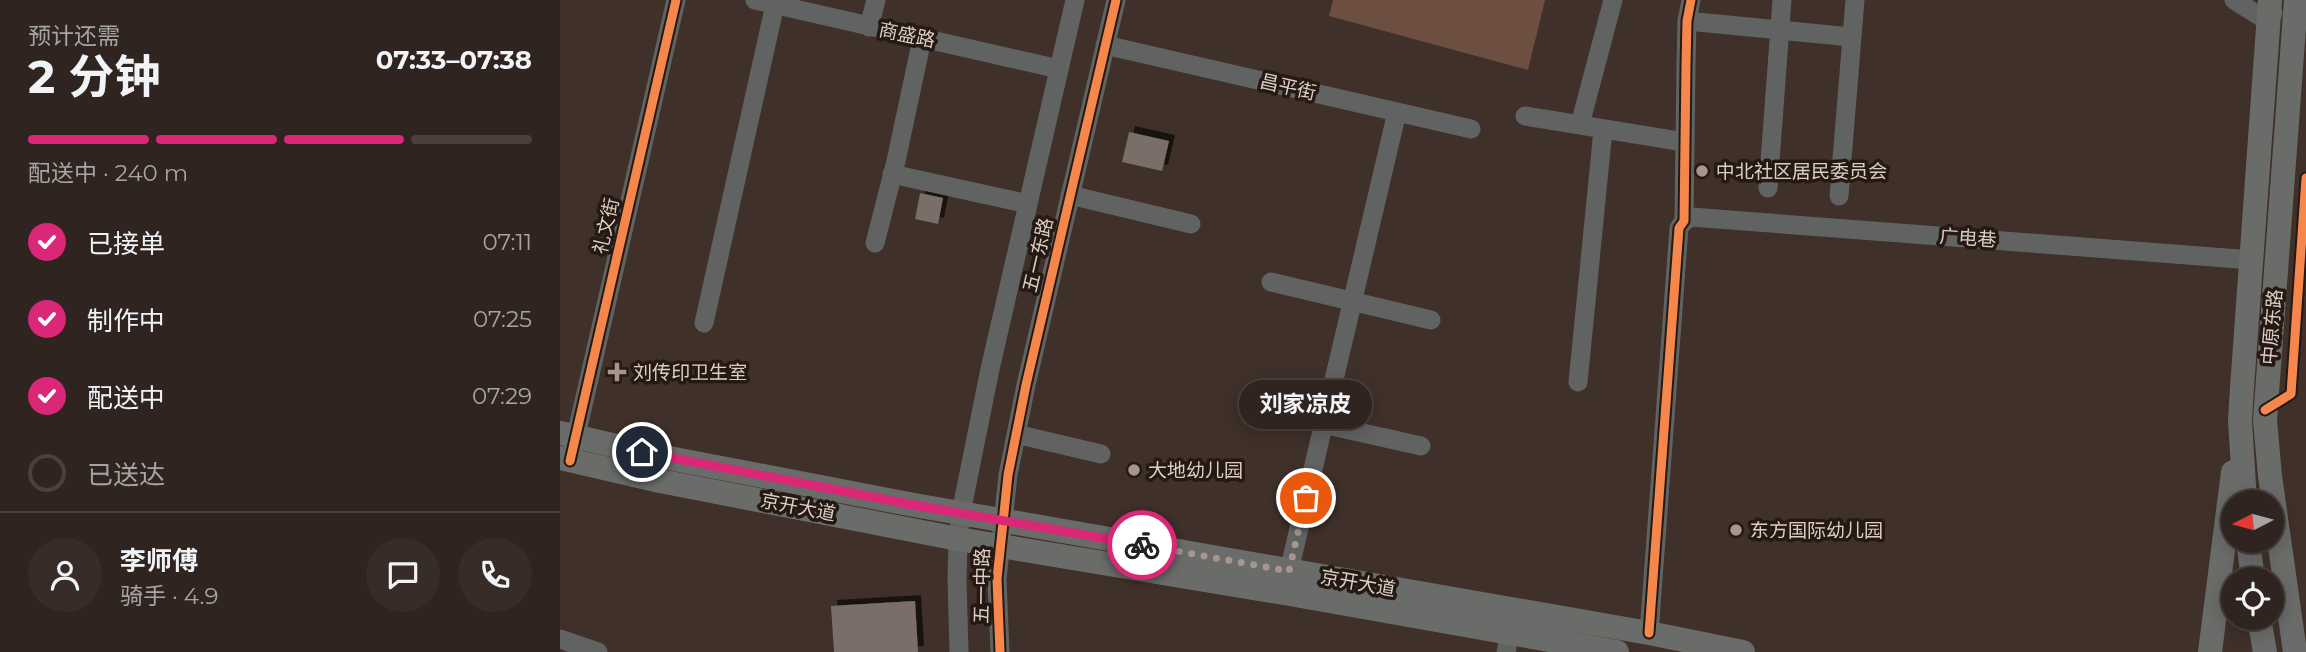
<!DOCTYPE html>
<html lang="zh">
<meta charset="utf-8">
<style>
:root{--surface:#2f241f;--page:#372c28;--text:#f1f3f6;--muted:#a7a4a4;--line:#4a413d;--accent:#db2777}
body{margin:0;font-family:Montserrat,"Noto Sans SC",sans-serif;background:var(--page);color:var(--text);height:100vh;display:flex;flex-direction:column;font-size:26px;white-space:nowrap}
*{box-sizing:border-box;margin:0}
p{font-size:23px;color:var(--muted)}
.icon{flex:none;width:38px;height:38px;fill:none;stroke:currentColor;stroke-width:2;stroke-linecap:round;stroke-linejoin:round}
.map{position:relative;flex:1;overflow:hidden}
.details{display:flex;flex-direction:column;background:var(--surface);width:560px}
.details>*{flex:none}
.needle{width:46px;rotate:264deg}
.controls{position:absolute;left:1661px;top:490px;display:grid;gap:14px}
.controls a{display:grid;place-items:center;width:63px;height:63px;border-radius:50%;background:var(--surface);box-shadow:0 4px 18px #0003,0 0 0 2px var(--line);font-size:35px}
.pin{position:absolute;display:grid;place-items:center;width:60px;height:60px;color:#fff;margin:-30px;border:4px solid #fff;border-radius:50%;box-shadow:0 2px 7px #0007}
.courier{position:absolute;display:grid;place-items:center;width:70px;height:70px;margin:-35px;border:5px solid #db2777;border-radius:50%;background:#fff;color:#222;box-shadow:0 2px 9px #0007}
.bubble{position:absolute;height:49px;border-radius:24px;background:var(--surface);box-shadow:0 4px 18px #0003,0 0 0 2px var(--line);font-size:23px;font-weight:700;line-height:49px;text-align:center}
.headline em{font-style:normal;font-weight:700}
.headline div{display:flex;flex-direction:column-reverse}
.headline{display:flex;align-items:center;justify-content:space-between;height:119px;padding:0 28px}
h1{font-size:46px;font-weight:700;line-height:52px}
.bar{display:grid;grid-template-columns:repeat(4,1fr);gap:10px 7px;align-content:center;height:84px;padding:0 28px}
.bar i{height:9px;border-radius:5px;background:var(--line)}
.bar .selected{background:var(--accent)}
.bar p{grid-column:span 4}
.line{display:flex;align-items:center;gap:18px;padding:0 28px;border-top:2px solid var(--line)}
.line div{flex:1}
.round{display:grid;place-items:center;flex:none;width:74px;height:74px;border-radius:37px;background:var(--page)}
ol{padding:0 28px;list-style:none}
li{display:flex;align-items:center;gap:21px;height:77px}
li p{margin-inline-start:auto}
li .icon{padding:7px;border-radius:50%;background:var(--accent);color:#fff;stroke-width:4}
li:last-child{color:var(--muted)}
li i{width:38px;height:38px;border:4px solid var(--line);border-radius:50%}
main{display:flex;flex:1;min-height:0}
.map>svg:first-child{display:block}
.green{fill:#6d4f41}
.building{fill:#7a6e67;filter:url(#shadow)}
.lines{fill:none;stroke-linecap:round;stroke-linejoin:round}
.minor{stroke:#606361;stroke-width:19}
.major{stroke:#696c68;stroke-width:24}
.cycleway-casing{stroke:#251913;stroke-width:13}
.cycleway{stroke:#f5874c;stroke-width:9}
.done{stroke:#a6968e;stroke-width:7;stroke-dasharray:0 12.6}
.route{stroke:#db2777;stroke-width:9}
.poi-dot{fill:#a6968e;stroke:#251913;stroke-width:2.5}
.labels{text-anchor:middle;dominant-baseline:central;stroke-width:7;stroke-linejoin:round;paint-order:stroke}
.street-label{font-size:19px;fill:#decdc5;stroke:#251913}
.poi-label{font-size:19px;fill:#decdc5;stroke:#251913;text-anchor:start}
</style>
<main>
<section class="details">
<div class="headline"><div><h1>2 分钟</h1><p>预计还需</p></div><em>07:33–07:38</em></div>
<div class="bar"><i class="selected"></i><i class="selected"></i><i class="selected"></i><i></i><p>配送中 · 240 m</p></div>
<ol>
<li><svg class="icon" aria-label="check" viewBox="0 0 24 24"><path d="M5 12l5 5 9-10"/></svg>已接单<p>07:11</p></li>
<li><svg class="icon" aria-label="check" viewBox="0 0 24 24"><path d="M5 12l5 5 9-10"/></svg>制作中<p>07:25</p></li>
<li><svg class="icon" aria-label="check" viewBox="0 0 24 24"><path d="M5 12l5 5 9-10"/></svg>配送中<p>07:29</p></li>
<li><i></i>已送达</li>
</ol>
<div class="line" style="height:126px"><a class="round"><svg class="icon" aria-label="person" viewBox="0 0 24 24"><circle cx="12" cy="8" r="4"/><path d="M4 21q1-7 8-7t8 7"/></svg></a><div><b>李师傅</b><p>骑手 · 4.9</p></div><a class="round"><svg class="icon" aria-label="chat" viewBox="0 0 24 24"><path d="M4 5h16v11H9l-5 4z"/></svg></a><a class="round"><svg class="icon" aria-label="phone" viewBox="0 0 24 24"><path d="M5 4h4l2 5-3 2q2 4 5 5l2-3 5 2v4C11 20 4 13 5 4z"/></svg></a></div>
</section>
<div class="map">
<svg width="1746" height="652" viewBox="0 0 1746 652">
<defs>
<filter id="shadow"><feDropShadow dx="6" dy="-6" stdDeviation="0" flood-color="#0009"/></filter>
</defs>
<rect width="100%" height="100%" fill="#3f3029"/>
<path class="green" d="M773 0H985L968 70 769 16Z"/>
<path class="building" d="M569 132 609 141 602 171 562 162Z
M360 193 383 198 378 224 355 219Z
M355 601 358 652H274L271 606Z"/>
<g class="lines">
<path class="minor" d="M195 0 499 69
M1674 0 1709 22 1713 13
M1127 21 1291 37
M309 27 316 0
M545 45 911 129
M1023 113 1053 0
M965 116 1124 142
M332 174 468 204
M1208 188 1222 0
M510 195 631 224
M1279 196 1295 0
M1124 221 1132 217 1144 218 1692 260
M315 243 336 161 362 39
M711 282 871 320
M144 323 216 0
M1018 382 1043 130
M763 424 861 446
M456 434 541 454
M13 449 116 0
M729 571 837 112
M1089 633 1119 228 1124 221 1126 66 1127 21 1131 0
M0 639 38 652
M399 652 397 579 398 539 401 513 430 369 515 0
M440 652 437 579 448 475 466 385 556 0
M946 652 953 619"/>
<path class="major" d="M0 433 104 457 354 505 1089 633 1183 652
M0 458 100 481 398 539 724 593 1057 652
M1685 502 1680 420 1682 388 1710 0
M1688 541 1693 579
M1699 618 1705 652
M1650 652 1673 472
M1735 652 1710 476 1705 420 1736 0"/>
<g class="cycleway-casing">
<path id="cycleway" d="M1705 410 1731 394 1746 178
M10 461 116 0
M1089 633 1119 228 1124 221 1126 66 1127 21 1131 0
M440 652 437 579 448 475 466 385 556 0"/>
</g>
<use href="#cycleway" class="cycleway"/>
</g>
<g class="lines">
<path class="done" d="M582 545 729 571 746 498"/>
<path class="route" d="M82 452 354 505 582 545"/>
</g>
<g class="poi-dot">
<circle cx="1142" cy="171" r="7"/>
<path d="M53.5 361.5h7v7h7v7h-7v7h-7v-7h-7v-7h7z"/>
<circle cx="574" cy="470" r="7"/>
<circle cx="1176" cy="530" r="7"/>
</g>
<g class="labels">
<g class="street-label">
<text transform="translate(347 35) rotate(12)">商盛路</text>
<text transform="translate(728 87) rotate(13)">昌平街</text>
<text transform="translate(46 226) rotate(-77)">礼文街</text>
<text transform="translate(1408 238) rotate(4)">广电巷</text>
<text transform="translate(478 255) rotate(-77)">五一东路</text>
<text transform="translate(1712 327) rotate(-85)">中原东路</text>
<text transform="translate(238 507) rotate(11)">京开大道</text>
<text transform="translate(798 583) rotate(10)">京开大道</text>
<text transform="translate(422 586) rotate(-89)">五一中路</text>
</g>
<g class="poi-label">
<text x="1156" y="171">中北社区居民委员会</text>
<text x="73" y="372">刘传印卫生室</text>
<text x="588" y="470">大地幼儿园</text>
<text x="1190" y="530">东方国际幼儿园</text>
</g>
</g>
</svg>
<div class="controls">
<a><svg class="needle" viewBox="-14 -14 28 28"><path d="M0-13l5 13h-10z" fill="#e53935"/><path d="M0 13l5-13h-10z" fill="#a7a4a4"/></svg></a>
<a><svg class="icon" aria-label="locate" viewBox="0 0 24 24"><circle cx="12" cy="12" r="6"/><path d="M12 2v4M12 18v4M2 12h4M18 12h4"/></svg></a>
</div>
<div class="pin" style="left:746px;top:498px;background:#ea580c"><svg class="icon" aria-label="bag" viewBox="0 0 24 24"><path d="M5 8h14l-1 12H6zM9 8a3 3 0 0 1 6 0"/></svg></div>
<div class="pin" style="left:82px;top:452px;background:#1f2937"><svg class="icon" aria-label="home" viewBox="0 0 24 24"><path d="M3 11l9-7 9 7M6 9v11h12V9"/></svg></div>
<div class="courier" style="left:582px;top:545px"><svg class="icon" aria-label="bike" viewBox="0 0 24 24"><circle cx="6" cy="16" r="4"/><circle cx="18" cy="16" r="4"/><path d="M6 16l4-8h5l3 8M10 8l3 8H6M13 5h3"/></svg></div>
<div class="bubble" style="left:679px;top:380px;width:133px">刘家凉皮</div>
</div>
</main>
